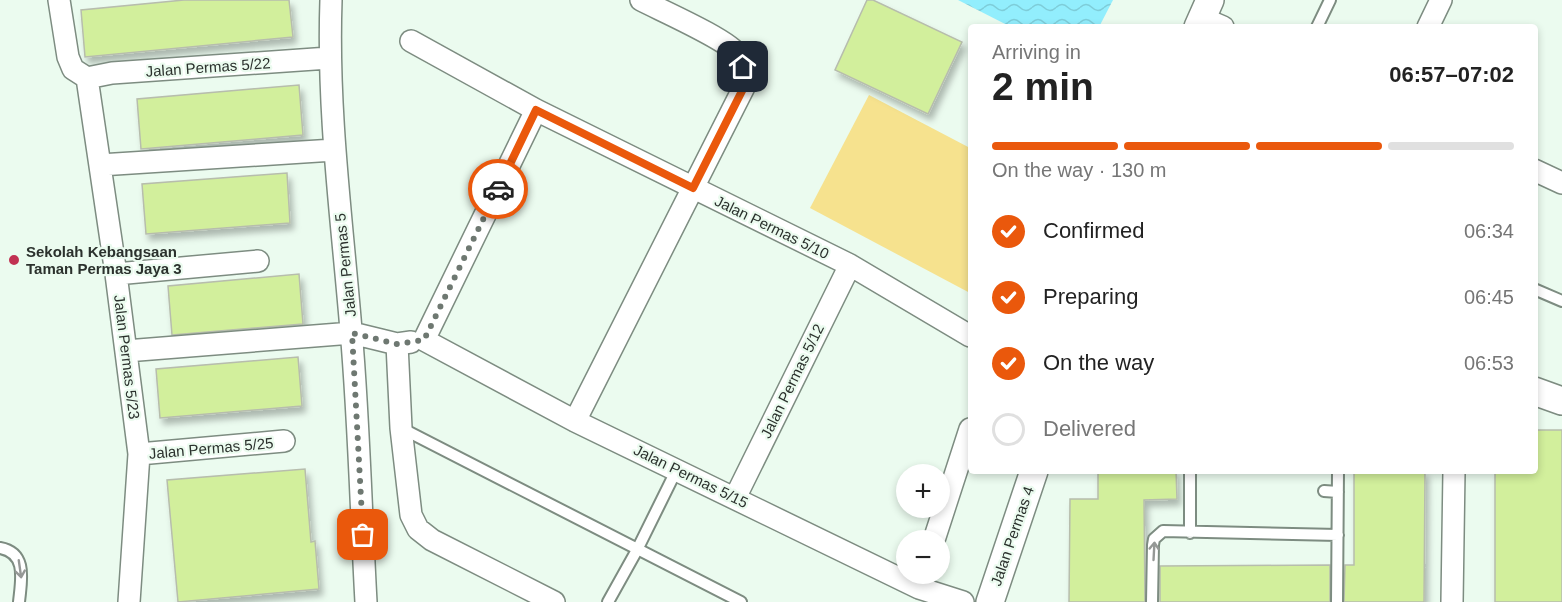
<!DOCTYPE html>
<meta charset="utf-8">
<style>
:root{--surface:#fff;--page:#f6f6f6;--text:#222;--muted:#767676;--line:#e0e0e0;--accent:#ea580c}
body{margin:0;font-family:Arial,sans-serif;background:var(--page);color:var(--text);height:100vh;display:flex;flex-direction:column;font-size:22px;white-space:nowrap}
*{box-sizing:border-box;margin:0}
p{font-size:20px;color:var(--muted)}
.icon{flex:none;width:33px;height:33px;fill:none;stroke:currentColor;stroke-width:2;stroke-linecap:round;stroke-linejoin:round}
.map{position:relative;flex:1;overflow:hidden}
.panel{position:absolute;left:968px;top:24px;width:570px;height:450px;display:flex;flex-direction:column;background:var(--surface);border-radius:6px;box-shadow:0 3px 9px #0003}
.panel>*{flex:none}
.controls{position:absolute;left:896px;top:464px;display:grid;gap:12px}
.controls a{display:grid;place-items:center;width:54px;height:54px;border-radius:50%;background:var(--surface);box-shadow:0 3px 9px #0003;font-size:30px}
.pin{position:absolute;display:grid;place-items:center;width:51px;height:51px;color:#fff;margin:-26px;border-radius:12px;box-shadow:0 3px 9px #0006}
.courier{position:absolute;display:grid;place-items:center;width:60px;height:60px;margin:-30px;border:4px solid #ea580c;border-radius:50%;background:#fff;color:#222;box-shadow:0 2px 8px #0007}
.head em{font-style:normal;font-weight:700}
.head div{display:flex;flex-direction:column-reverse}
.head{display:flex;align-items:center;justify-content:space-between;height:102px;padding:0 24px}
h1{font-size:39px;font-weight:700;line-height:45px}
.bar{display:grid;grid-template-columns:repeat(4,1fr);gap:9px 6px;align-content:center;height:72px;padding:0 24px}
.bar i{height:8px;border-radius:4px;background:var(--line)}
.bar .on{background:var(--accent)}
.bar p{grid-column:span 4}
ol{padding:0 24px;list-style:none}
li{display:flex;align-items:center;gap:18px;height:66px}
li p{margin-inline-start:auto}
li .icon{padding:6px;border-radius:50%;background:var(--accent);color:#fff;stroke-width:4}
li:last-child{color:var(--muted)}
li i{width:33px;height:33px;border:3px solid var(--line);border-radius:50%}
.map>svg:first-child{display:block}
.garden{fill:#f6e28e}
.water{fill:url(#water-waves)}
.building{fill:#d2ef9c;stroke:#b7bdad;stroke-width:1.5;filter:url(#shadow)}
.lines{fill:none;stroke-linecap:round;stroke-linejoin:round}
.service-casing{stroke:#7d8c81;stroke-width:14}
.minor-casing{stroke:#7d8c81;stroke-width:24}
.tertiary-casing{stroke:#7d8c81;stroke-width:30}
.service{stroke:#fff;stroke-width:10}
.minor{stroke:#fff;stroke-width:21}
.tertiary{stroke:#fff;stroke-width:27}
.oneway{stroke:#959896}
.done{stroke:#6e7871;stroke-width:6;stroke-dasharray:0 10.8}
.route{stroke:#ea580c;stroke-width:8}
.poi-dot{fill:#c13152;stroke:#ebfbef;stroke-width:2}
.labels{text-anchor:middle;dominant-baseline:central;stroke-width:4.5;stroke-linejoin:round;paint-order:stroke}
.street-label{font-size:15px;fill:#2b312d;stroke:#ebfbef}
.poi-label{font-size:15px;font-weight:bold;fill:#2b312d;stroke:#ebfbef;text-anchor:start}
</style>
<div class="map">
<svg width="1562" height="602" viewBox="0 0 1562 602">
<defs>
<pattern id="water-waves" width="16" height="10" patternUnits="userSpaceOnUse" patternTransform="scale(1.5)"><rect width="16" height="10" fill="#92eefd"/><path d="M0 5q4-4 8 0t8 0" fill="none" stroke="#7ecdd9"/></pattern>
<filter id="shadow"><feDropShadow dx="3.5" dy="6" stdDeviation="3" flood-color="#0004"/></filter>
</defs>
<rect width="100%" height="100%" fill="#ebfbef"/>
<path class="garden" d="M869 95 970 148V293L810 208Z"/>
<path class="water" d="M958 0H1113L1099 27H1011Z"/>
<path class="building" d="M184 0H289L293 37 85 57 81 10Z
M867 0H873L962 42 928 114 835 70Z
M299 85 303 135 141 149 137 99Z
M287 173 290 223 146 234 142 184Z
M299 274 303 324 172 335 168 286Z
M298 357 302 406 160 418 156 369Z
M1534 430H1562V602H1495V471H1534Z
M305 469 311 542 315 541 319 589 178 602 167 480Z
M1098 471H1176L1177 499 1144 500 1145 602H1069L1070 499H1098Z
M1354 471H1425L1424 602H1344L1345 565H1354Z
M1330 565V602H1160V566Z"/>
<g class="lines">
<g class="service-casing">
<path id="service" d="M1317 27 1330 0
M1534 289 1562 301
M401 428 741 602
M1190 471V533
M1324 491 1338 492
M0 548C28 553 21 581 19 602
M608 602 637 550 677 469
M1152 602 1153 545 1154 539 1163 531 1338 535
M1337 602 1338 471"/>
</g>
<g class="minor-casing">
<path id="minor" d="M59 0 68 57 73 69 87 78
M331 0C327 111 342 220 351 330 359 420 361 512 366 602
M1202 18 1223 27
M1428 27 1441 0
M411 41 536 110 850 265 970 336
M87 78 116 274 139 454 129 602
M87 78 112 73 329 58
M100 165 334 150
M1534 170 1562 183
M116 274 258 261
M424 340 575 421 919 588 963 602
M424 340 536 110
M397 344 401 428 411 515 418 529 432 540 554 602
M126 351 352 333 397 344 411 342
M575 421 744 87C743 76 744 65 738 55 729 40 660 10 641 0
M139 454 284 441
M735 498 850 265
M934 540 970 429
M1452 602 1454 471"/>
</g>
<g class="tertiary-casing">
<path id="tertiary" d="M1198 27 1210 0
M1534 391 1562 401
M990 602 1034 471"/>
</g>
<use href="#service" class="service"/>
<use href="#minor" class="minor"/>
<use href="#tertiary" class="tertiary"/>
</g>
<defs><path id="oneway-shaft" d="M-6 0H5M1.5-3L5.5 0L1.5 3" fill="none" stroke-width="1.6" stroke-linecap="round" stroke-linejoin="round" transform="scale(1.5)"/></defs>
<g class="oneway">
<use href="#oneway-shaft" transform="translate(1154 551) rotate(-87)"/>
<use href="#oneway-shaft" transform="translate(20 569) rotate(82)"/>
</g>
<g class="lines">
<path class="done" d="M363 535 352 333 397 344 424 340 498 189"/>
<path class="route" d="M498 189 536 110 693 188 744 87 743 67"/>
</g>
<circle class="poi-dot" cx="14" cy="260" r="6"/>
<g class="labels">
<g class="street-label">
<text transform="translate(208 67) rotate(-4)">Jalan Permas 5/22</text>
<text transform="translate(772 227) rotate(26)">Jalan Permas 5/10</text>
<text transform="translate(345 265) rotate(-96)">Jalan Permas 5</text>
<text transform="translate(127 357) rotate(83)">Jalan Permas 5/23</text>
<text transform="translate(792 381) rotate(-64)">Jalan Permas 5/12</text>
<text transform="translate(211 448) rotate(-5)">Jalan Permas 5/25</text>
<text transform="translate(691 476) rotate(26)">Jalan Permas 5/15</text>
<text transform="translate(1012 536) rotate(-71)">Jalan Permas 4</text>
</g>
<g class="poi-label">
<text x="26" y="251">Sekolah Kebangsaan<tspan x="26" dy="17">Taman Permas Jaya 3</tspan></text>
</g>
</g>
</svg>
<div class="controls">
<a>+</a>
<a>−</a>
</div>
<div class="pin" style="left:363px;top:535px;background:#ea580c"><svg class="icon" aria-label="bag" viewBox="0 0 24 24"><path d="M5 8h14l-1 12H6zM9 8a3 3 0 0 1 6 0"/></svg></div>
<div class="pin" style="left:743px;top:67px;background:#1f2937"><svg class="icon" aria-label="home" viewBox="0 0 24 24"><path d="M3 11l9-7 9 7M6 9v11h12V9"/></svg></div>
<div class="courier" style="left:498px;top:189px"><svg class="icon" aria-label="car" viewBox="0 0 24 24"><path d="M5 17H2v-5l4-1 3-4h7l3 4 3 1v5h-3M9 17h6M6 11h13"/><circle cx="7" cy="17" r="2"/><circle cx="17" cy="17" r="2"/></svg></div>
<section class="panel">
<div class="head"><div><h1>2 min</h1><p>Arriving in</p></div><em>06:57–07:02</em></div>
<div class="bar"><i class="on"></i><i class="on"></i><i class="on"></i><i></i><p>On the way · 130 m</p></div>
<ol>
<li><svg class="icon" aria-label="check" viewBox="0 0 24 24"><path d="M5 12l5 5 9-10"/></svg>Confirmed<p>06:34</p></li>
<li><svg class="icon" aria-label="check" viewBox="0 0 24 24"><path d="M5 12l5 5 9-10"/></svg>Preparing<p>06:45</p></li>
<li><svg class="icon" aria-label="check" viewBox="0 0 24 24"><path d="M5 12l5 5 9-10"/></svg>On the way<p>06:53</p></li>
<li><i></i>Delivered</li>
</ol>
</section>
</div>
